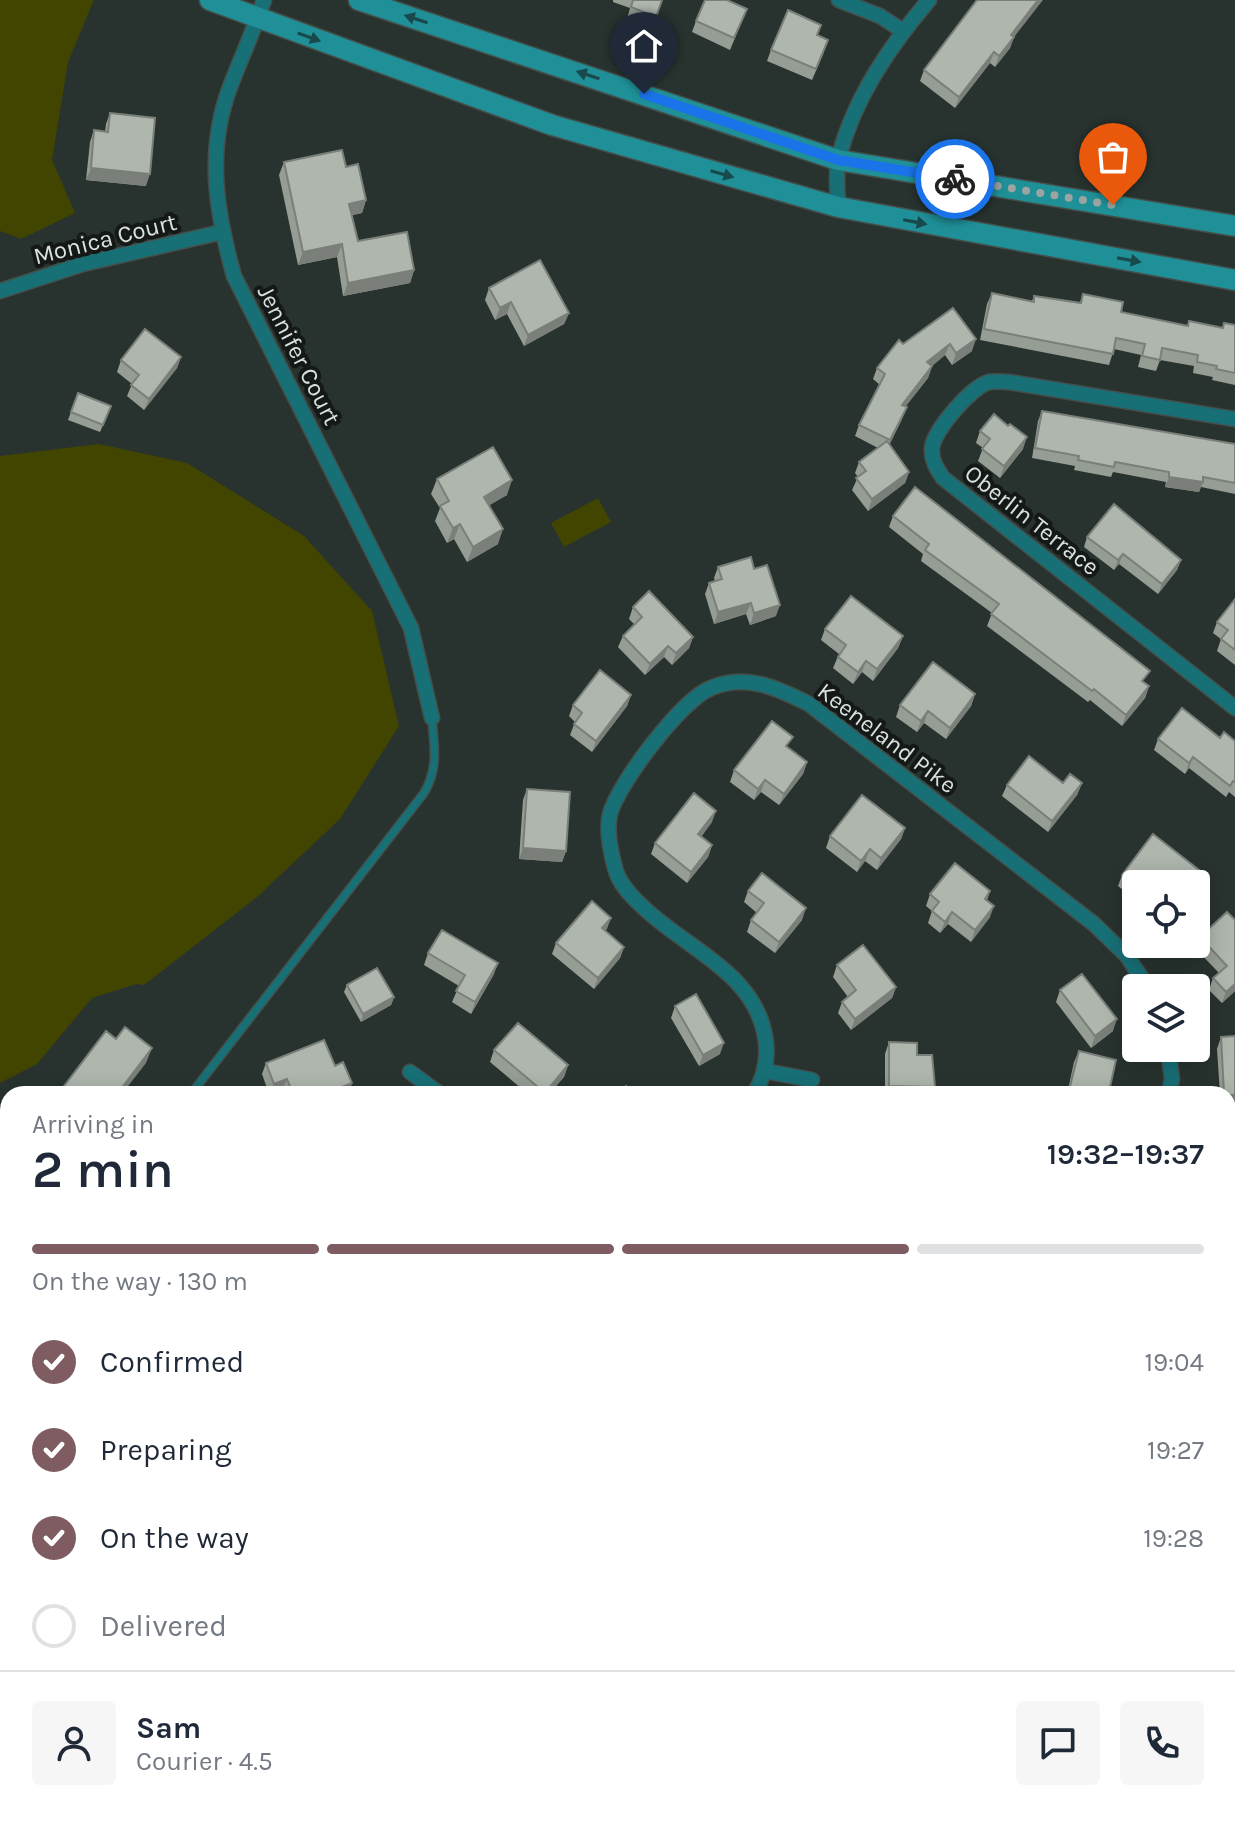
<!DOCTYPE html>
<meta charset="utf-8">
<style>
:root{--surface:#fff;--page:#f6f6f7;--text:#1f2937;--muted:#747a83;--line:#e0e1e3;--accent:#7f5c62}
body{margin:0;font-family:Karla,sans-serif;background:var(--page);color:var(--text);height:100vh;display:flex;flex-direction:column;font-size:30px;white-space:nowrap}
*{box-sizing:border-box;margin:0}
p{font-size:26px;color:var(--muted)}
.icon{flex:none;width:44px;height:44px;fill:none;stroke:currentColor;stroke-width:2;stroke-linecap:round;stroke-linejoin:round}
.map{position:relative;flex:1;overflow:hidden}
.drawer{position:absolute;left:0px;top:1086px;width:1236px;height:744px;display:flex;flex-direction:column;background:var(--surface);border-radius:24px 24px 0 0;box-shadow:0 4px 20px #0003}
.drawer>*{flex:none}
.tools{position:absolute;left:1122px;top:870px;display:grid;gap:16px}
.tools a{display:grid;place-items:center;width:88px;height:88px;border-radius:8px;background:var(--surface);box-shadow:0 4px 20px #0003;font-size:40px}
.pin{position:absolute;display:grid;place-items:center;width:68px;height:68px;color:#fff;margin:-82px -34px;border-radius:50% 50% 50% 0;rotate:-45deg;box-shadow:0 0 8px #0007}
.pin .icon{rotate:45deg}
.courier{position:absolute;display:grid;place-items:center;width:80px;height:80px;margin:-40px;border:6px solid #1a73e8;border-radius:50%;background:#fff;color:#222;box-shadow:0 2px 10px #0007}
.head em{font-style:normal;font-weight:600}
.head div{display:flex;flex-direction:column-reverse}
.head{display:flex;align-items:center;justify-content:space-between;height:136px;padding:0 32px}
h1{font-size:52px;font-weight:600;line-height:60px}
.bar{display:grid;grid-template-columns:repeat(4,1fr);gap:12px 8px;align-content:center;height:96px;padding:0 32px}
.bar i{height:10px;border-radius:6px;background:var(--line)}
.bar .active{background:var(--accent)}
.bar p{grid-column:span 4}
.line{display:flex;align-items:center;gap:20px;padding:0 32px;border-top:2px solid var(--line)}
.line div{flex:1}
.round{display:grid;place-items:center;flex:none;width:84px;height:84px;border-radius:8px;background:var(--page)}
ol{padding:0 32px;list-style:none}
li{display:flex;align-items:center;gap:24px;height:88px}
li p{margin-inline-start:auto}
li .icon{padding:8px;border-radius:50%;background:var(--accent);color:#fff;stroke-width:4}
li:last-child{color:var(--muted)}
li i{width:44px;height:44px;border:4px solid var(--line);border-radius:50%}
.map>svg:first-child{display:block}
.green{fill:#424500}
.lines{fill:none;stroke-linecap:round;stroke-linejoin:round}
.service-casing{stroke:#444f4b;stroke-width:10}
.minor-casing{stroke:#444f4b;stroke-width:17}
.secondary-casing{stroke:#444f4b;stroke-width:23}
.service{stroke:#187077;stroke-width:7}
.minor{stroke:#187077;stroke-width:14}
.secondary{stroke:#1f9098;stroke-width:20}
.wall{fill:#969d95}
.shaded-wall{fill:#7a7f79}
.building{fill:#aeb6ad;stroke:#7a7f79;stroke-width:2}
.oneway{fill:#18494b}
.done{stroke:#9ca4a1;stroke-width:8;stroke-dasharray:0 14.4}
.route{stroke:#1a73e8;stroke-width:10}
.labels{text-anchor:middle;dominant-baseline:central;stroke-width:8;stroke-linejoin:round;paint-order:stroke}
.street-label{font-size:24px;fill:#dae1de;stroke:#141918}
</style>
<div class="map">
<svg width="1235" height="1830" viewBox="0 0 1235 1830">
<rect width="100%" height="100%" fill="#28332f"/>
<path class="green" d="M0 0H94L68 62 52 160 75 213 21 239 0 231Z
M99 444 187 463 304 536 372 611 399 726 340 819 257 897 144 985 136 984 92 998 37 1064 0 1083V456Z
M598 498 611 522 564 547 551 523Z
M760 1822H962L965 1830H752Z"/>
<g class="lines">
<g class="service-casing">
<path id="service" d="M191 1094 424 793C439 767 434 747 432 718
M0 1340 8 1330"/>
</g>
<g class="minor-casing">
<path id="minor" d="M264 0C254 30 241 58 230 87 206 151 216 212 234 276L411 628 432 718
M839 0 880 16 903 31
M838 207C838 192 835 172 839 157 854 98 890 46 929 0
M0 291 83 264 222 232
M1235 419 1009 382C1003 382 995 381 989 382 971 387 934 430 932 448 931 460 937 469 943 478L1235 708
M1168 1048 1172 1079 1169 1094
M765 1071 812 1080
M410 1072 440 1094
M754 1094C765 1076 769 1057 765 1036 754 972 685 948 643 907 632 897 619 884 615 868 611 853 606 830 610 814 618 784 681 700 711 688 746 673 777 688 809 704L1094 924 1127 956 1148 988
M1228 1603 1235 1594
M1228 1723 1235 1728
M1070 1822 1071 1830"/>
</g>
<g class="secondary-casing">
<path id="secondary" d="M210 0 552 125 838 207 1235 280
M359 0 838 160 1235 226
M1228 1336 1235 1332
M341 1830 356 1822"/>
</g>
<use href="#service" class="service"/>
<use href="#minor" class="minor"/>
<use href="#secondary" class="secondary"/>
</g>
<path class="wall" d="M613 0H662L652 28 627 19 630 8 613 2Z
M747 9 730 50 692 32 696 21Z
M821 25 817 36 824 52 812 80 767 61 771 50Z
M1014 37 1010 48 995 67 990 63 955 108 920 81 924 70Z
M110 113 146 186 86 180 90 142 94 130 105 132 106 124Z
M284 162 346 167 366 200 362 213 352 215 358 241 414 270 410 283 343 296 337 257 298 265 279 175Z
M489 288 569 313 564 324 524 346 507 314 495 320 485 300Z
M992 293 1032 301 1034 296 1080 303 1083 294 1121 312 1187 326 1189 321 1222 328 1224 323 1235 325V385L1212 380 1213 377 1193 373 1194 366 1160 360 1156 371 1138 367 1141 355 1114 349 1109 365 980 340 987 304Z
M953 308 972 351 952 365 945 355 932 366 928 378 905 407 902 419 889 445 909 472 905 483 868 511 852 490 858 477 855 473 859 462 878 448 855 436 859 425 880 385 873 379 877 368 903 344Z
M181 357 177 368 144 410 127 396 132 384 117 372 121 360Z
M78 393 111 406 100 432 68 420Z
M1042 411 1235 444V494L1201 487 1199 492 1165 487 1166 482 1113 472 1111 477 1074 470 1075 466 1032 458 1038 421Z
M980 431 1023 449 1000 478 978 461 983 448 976 443Z
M437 479 507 495 489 505 498 544 467 562 454 539 447 543 435 521 440 508 431 494Z
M893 516 1149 686 1145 698 1122 726 1090 700 1088 702 987 626 992 613 921 561 923 554 889 527Z
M1087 537 1181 560 1177 570 1158 594 1119 564 1114 570 1084 547Z
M718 567 754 569 776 616 750 625 746 614 714 624 705 594 709 583 715 581 714 578Z
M1235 599V665L1217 651 1221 639 1213 633 1217 622Z
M633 607 693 637 689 648 672 665 664 657 645 675 618 647 623 636 634 624 629 619Z
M825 629 903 636 898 648 873 681 862 672 853 684 833 668 839 654 821 640Z
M975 694 971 706 946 739 924 723 917 732 896 717 900 705Z
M631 695 627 706 592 752 570 735 575 722 569 716 573 705Z
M1220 738 1235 741V797L1229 792 1226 797 1189 768 1185 774 1154 750 1158 739Z
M789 748 807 762 803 774 779 805 761 792 754 800 730 782 734 770Z
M1063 783H1082L1077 795 1048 832 1002 796 1007 785Z
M527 789 566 851 562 862 519 859 523 800Z
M712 822 701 837 712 845 708 857 687 883 651 854 655 843Z
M905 828 901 839 877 870 865 861 857 872 826 848 830 836Z
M1199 870 1193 884H1136V894L1133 898 1118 886 1122 875Z
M748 891 802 920 775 953 747 932 751 920 757 913 744 902Z
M990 891 987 900 990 917 971 942 948 924 940 933 928 923 932 911 926 906 930 894Z
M1227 912 1235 991 1222 1003 1209 990 1213 978 1219 973 1196 949 1200 937Z
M611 918 605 931 624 947 620 958 594 989 552 954 556 943Z
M428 953 494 974 471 1014 452 1002 459 986 424 965Z
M837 965 896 987 892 998 851 1030 838 1013 842 1002 848 997 833 977Z
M347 985 394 997 391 1005 361 1022 344 992Z
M1060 990 1113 1031 1091 1048 1056 1002Z
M675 1006 720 1054 699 1066 671 1018Z
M1235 1036V1106L1228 1107V1094H1220L1217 1049 1221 1037Z
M889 1042 917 1055 935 1087 932 1094H885V1054Z
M494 1050 568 1065 564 1077 549 1094H528L490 1062Z
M1079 1051 1110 1087 1125 1094H1067L1074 1062Z
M266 1063 335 1066 352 1083 348 1094H284L282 1091 273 1094H269L262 1074Z
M1228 1160 1235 1163V1212L1231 1222 1228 1221Z
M1235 1479V1493L1231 1490Z
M8 1598V1672L0 1661V1604Z
M1235 1668V1683L1230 1679Z
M1228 1762 1235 1767V1810L1228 1805Z
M983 1822H1018L984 1827 982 1824Z
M1125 1822H1169L1179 1830H1125L1123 1829Z"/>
<path class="shaded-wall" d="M1038 0H1043L1007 46 1011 35Z
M1014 37 1010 48 995 67 999 56Z
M994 52 990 63 955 108 959 97Z
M91 168 150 174 146 186 86 180Z
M366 200 362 213 344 217 349 204Z
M342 244 337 257 298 265 303 252Z
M414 270 410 283 343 296 348 283Z
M511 302 507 314 495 320 500 308Z
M569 313 564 324 524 346 528 335Z
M976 339 972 351 952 365 956 353Z
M950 344 945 355 922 374 927 362Z
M181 357 177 368 144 410 149 399Z
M932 366 928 378 898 416 902 405Z
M907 407 902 419 886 452 890 440Z
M1027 437 1023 449 1000 478 1004 466Z
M909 472 905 483 868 511 872 499Z
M1169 477 1203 482 1199 492 1165 487Z
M512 480 507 495 478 512 484 497Z
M460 524 454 539 447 543 453 528Z
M503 529 498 544 467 562 473 547Z
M1123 554 1119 564 1114 570 1118 560Z
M1181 560 1177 570 1158 594 1162 584Z
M751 603 746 614 714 624 718 612Z
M780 605 776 616 750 625 754 613Z
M903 636 898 648 873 681 877 669Z
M693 637 689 648 672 665 676 653Z
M668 646 664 657 645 675 650 664Z
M866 661 862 672 853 684 858 672Z
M1149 686 1145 698 1122 726 1126 715Z
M975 694 971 706 946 739 950 728Z
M631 695 627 706 592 752 596 741Z
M928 711 924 723 917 732 921 721Z
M1193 757 1189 768 1185 774 1189 763Z
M807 762 803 774 779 805 784 794Z
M765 780 761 792 754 800 758 789Z
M1082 783 1077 795 1048 832 1052 821Z
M716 811 712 822 694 846 698 834Z
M905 828 901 839 877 870 881 858Z
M712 845 708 857 687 883 691 872Z
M523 848 566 851 562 862 519 859Z
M870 849 865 861 857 872 861 861Z
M1199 870 1193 884H1188Z
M994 906 990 917 971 942 975 930Z
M806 908 802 920 775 953 779 942Z
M952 912 948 924 940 933 945 922Z
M611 918 607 929 598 940 602 928Z
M624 947 620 958 594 989 598 978Z
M498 963 494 974 471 1014 475 1002Z
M1235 984V991L1222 1003 1226 992Z
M896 987 892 998 851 1030 855 1019Z
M394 997 391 1005 361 1022 363 1014Z
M1117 1019 1113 1031 1091 1048 1095 1036Z
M724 1043 720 1054 699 1066 703 1055Z
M152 1048 146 1063 122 1094H117Z
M568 1065 564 1077 549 1094H544Z
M287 1079 282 1091 270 1094 274 1084Z
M352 1083 348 1094H324Z
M889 1086 935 1087 932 1094H886Z
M1228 1095H1235V1106L1228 1107Z
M8 1224V1230L0 1240 2 1232Z"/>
<path class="building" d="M633 0H662L656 17 631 7Z
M705 0H727L747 9 734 38 696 21Z
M977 0H1038L1011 35 1014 37 999 56 994 52 959 97 924 70Z
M788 10 821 25 817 35 828 40 816 69 771 50Z
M110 113 155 118 150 174 91 168 94 130 108 132Z
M342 150 346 167 358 164 366 200 349 204 358 241 407 232 414 270 348 283 342 244 303 252 284 162Z
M540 260 569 313 528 335 511 302 500 308 489 288Z
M992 293 1034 302V296L1081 303 1083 294 1123 302 1121 312 1188 326 1189 321 1223 328 1224 323 1235 325V373L1216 369 1217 366 1197 362 1198 355 1162 348 1160 360 1142 356 1145 344 1116 338 1113 354 984 329Z
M953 308 976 339 956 353 950 344 927 362 932 366 902 405 907 407 890 440 859 425 885 374 877 368 899 340 903 344Z
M145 329 181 357 149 399 131 385 139 375 121 360Z
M78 393 111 406 103 425 71 412Z
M1042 411 1235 444V483L1203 477V482L1169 477V472L1115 462 1114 467 1078 460 1079 456 1035 448Z
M994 414 1008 426 1010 424 1027 437 1004 466 982 449 990 439 980 431Z
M887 441 909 472 872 499 856 478 866 471 859 462Z
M493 447 512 480 484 497 503 529 473 547 460 524 453 528 440 506 449 501 437 479Z
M915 487 1150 671 1142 681 1149 686 1126 715 1094 689 1092 691 991 614 999 604 925 550 929 544 893 516Z
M1114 504 1181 560 1162 584 1123 554 1118 560 1087 537Z
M751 557 754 569 767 565 780 605 754 613 751 603 718 612 709 583 722 579 718 567Z
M649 591 693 637 676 653 668 646 650 664 623 636 642 617 633 607Z
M851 596 903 636 877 669 866 661 858 672 838 657 846 645 825 629Z
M1235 599V650L1221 639 1228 630 1217 622Z
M933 662 975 694 950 728 928 711 921 721 900 705Z
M600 670 631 695 596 741 574 724 582 713 573 705Z
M1182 708 1220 738 1224 732 1235 741V782L1233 781 1230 786 1193 757 1189 763 1158 739Z
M772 721 793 737 786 746 807 762 784 794 765 780 758 789 734 770Z
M1029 756 1063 783 1070 774 1082 783 1052 821 1007 785Z
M527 789 570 792 566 851 523 848Z
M694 793 716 811 698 834 712 845 691 872 655 843Z
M862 795 905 828 881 858 870 849 861 861 830 836Z
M1153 834 1199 870 1188 884H1156L1146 876 1139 884H1136V886L1122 875Z
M955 863 990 891 985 899 994 906 975 930 952 912 945 922 932 911 939 902 930 894Z
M762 873 806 908 779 942 751 920 764 903 748 891Z
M592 901 611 918 602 928 624 947 598 978 556 943Z
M1227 912 1235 920V984L1226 992 1213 978 1227 966 1200 937Z
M442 930 498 963 475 1002 456 991 465 975 428 953Z
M863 945 896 987 855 1019 842 1002 856 990 837 965Z
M377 968 394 997 363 1014 347 985Z
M1082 974 1117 1019 1095 1036 1060 990Z
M696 994 724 1043 703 1055 675 1006Z
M518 1023 568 1065 545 1093 494 1050Z
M125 1027 152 1048 117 1094H58L106 1031 116 1039Z
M1235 1036V1095H1228V1094H1224L1221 1037Z
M324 1040 335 1066 343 1062 352 1083 324 1094H293L287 1079 274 1084 266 1063Z
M889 1042 917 1043V1055H932L935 1087 889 1086Z
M1079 1051 1116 1060 1110 1087 1126 1090 1125 1094H1068Z
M626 1086 636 1094H619Z
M8 1157V1224L2 1232 0 1230V1168Z
M1228 1160 1235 1163V1210L1228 1207Z
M8 1598V1655L0 1644V1604Z
M1228 1762 1235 1767V1801L1228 1795Z
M991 1822H1018L1022 1830H978L992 1823Z
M1130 1822H1169L1179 1830H1140Z
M564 1823 572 1830H559Z"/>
<defs><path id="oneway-solid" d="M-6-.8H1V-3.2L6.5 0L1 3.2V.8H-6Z" transform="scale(2)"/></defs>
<g class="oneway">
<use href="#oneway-solid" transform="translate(416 19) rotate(-162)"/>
<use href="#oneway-solid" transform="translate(309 37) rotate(20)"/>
<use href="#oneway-solid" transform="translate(588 75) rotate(-162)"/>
<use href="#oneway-solid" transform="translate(722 174) rotate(16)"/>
<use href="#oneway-solid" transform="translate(915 222) rotate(11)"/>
<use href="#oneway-solid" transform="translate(1129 260) rotate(10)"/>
</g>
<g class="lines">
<path class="done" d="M955 179 1113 205"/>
<path class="route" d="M644 94 838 160 955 179"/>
</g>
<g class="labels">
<g class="street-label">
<text transform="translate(105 239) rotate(-14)">Monica Court</text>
<text transform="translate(299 355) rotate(63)">Jennifer Court</text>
<text transform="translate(1032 520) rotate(38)">Oberlin Terrace</text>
<text transform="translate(887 738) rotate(37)">Keeneland Pike</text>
</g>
</g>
</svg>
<div class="tools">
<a><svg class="icon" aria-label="locate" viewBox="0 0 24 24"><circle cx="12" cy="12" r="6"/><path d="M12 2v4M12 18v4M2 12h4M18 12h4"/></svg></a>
<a><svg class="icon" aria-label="layers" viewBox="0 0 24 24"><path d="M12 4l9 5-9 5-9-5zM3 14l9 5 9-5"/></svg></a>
</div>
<div class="pin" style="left:1113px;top:205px;background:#ea580c"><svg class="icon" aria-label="bag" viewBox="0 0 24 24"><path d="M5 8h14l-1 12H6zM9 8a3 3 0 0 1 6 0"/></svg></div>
<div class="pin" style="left:644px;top:94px;background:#1f2937"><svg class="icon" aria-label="home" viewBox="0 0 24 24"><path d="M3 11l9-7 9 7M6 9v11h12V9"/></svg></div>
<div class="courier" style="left:955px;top:179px"><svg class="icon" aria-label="bike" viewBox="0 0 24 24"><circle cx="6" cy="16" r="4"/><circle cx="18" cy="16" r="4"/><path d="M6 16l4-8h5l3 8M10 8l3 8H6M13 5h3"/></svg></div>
<section class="drawer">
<div class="head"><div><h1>2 min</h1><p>Arriving in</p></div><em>19:32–19:37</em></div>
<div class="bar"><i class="active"></i><i class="active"></i><i class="active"></i><i></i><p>On the way · 130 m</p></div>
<ol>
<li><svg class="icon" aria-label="check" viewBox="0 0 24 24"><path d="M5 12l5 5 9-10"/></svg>Confirmed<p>19:04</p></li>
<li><svg class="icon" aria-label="check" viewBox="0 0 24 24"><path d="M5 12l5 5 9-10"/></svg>Preparing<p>19:27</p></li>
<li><svg class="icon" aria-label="check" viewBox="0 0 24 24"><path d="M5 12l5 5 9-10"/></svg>On the way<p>19:28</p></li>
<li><i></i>Delivered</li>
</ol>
<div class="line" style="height:144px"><a class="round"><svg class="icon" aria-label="person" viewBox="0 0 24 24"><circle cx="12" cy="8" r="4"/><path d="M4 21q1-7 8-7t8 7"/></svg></a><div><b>Sam</b><p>Courier · 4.5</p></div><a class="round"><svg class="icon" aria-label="chat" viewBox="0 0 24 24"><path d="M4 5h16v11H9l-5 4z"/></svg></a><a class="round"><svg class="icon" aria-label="phone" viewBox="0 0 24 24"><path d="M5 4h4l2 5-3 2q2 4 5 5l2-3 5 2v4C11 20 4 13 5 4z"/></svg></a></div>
</section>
</div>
